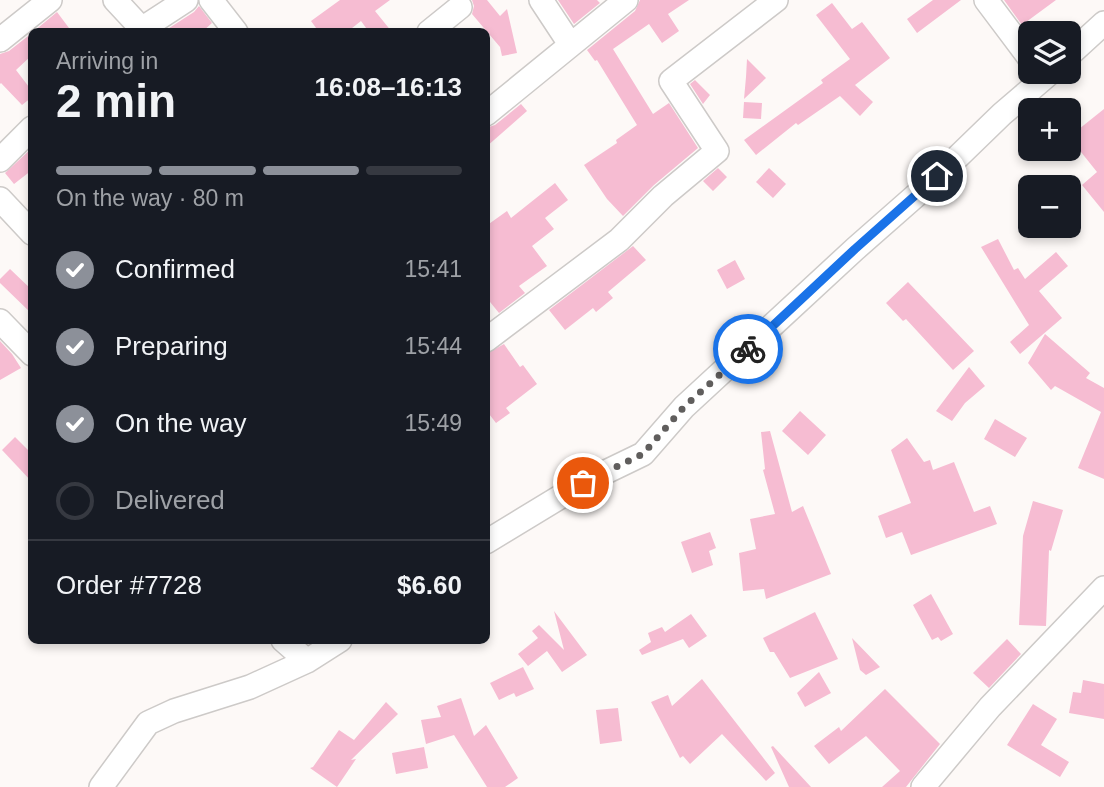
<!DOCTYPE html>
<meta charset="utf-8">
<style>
:root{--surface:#171b24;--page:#20242c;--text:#f1f3f6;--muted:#9ea1a6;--line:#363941;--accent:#8c9099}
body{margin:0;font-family:Helvetica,sans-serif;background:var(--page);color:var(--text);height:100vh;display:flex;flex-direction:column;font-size:26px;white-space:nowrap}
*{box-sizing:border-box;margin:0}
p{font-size:23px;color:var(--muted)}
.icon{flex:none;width:38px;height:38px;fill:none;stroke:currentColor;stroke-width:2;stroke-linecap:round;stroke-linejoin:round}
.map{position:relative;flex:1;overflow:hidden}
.side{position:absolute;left:28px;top:28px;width:462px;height:616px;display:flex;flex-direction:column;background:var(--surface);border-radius:10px;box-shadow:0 4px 10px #0003}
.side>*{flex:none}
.buttons{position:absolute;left:1018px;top:21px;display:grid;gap:14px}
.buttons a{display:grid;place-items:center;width:63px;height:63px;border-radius:10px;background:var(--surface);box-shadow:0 4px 10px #0003;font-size:35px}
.pin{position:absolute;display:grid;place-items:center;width:60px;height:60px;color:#fff;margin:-30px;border:4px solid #fff;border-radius:50%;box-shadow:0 2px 7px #0007}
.courier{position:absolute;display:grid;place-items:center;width:70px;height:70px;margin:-35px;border:5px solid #1a73e8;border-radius:50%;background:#fff;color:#222;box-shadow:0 2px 9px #0007}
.overview em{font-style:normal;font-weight:700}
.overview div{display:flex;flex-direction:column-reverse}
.overview{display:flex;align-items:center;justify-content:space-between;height:119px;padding:0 28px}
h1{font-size:46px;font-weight:700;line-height:52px}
.bar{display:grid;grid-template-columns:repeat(4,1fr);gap:10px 7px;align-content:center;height:84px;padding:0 28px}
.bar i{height:9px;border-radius:5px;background:var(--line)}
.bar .on{background:var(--accent)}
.bar p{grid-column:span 4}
.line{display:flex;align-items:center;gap:18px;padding:0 28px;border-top:2px solid var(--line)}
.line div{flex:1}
ol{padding:0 28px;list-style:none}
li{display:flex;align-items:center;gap:21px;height:77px}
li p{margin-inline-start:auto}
li .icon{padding:7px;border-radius:50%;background:var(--accent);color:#fff;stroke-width:4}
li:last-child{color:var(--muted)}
li i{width:38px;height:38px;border:4px solid var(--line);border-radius:50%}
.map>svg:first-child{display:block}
.building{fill:#f6bcd2}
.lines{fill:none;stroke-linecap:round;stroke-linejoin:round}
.street-casing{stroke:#cdcac8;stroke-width:26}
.street{stroke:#fff;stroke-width:23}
.done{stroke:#605e5d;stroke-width:7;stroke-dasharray:0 12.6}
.route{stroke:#1a73e8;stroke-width:9}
</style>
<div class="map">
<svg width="1104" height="787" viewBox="0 0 1104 787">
<rect width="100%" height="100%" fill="#fdf9f7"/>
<path class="building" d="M340 0H390L375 11 392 32H369L361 21 347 32H319L311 21Z
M472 0H487L500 16 507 9 517 53 502 56 500 47 472 14 474 6Z
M558 0H597L600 3 574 24Z
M640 0H689L668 14 679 31 662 43 649 24 613 49 653 114 669 103 698 148 654 185 623 216 607 199 584 165 617 143 616 140 637 125 597 60 595 61 587 50 635 11Z
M933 0H961L917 33 907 19Z
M1004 0H1056L1022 25Z
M832 3 852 29 862 22 890 58 855 85 873 102 860 116 840 96 798 125 796 123 756 155 744 140 823 83 821 80 850 59 816 15Z
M199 6 212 23 202 32H163L194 12Z
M57 12 72 32H33Z
M32 33V55L16 70 32 91V97L22 105 1 83 0 84V54L9 51Z
M747 59 766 78 744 99 746 77Z
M695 80 710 95 703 104 690 84Z
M744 102 762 103 761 119 743 118Z
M521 104 527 111 486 147V128L495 125Z
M1104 109V212L1082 185 1097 172 1069 137Z
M32 148V170L14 184 5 173Z
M718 168 727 177 713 191 703 181Z
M769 168 786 184 773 198 756 182Z
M555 183 568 200 545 218 554 229 532 246 547 266 519 286 525 293 499 313 486 297V226L507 211 511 218Z
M998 239 1014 270 1018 268 1025 279 1056 252 1068 266 1039 291 1062 318 1020 354 1010 342 1029 325 981 247Z
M633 246 646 260 608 292 613 298 596 312 593 308 565 330 549 310Z
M735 260 745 279 727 289 717 270Z
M10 269 32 290V314L0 283V279Z
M908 282 974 351 953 370 906 319 903 321 886 303Z
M1045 334 1090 373 1086 378 1104 388V479L1078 468 1101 412 1055 386 1051 390 1028 363Z
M0 341 12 354 21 368 0 380Z
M504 344 520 367 523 365 537 384 506 408 510 413 496 423 486 410V354Z
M969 367 985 386 965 403 952 421 936 411Z
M800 411 826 435 808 455 782 431Z
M995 419 1027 438 1015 457 984 439Z
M770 431 792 512 803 506 831 574 766 599 764 589 743 591 739 553 756 549 750 519 775 514 763 470 765 469 761 432Z
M15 437 32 454V482L2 450Z
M907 438 924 462 930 460 933 470 954 462 974 512 990 506 997 524 911 555 902 532 886 538 878 516 911 503 891 450Z
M1033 501 1063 510 1051 551 1049 550 1046 626 1019 625 1023 536Z
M710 532 716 548 709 551 713 565 692 573 681 542Z
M931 594 953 634 941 641 938 637 932 640 913 605Z
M554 611 587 655 562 672 547 651 528 666 518 654 538 638 532 631 539 625 564 650Z
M815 612 838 659 790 678 774 652H770L763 638Z
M691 614 707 636 689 648 683 639 642 655 639 650 651 642 648 633 662 627 665 632Z
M852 638 880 667 866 675 860 670Z
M1007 639 1021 654 989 688 973 673Z
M523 667 534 689 516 697 514 693 499 700 490 683Z
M819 672 831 693 805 707 797 693Z
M702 679 775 773 766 781 722 734 690 764 683 756 680 758 651 702 668 695 672 706Z
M1083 680 1104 684V719L1069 713 1073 692 1081 693Z
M885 689 940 744 906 787H882L900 771 866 736 829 764 814 746 839 727 841 731Z
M461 698 474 736 486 725 518 778 505 787H487L454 735 426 744 421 720 441 717 437 706Z
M386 702 398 714 351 760 356 759 337 787 310 768 313 767 339 730 354 740Z
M1033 704 1057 719 1041 745 1069 762 1060 777 1007 745Z
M618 708 622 741 600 744 596 710Z
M773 746 811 787H789L771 747Z
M424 747 428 768 396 774 392 753Z"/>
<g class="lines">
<g class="street-casing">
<path id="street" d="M115 0 141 28
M211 0 236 32
M541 0 570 44
M986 0 1031 60
M137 32 186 0
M429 32 460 7
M0 40 50 0
M1069 55 1104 23
M486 114 626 0
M0 160 32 128
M0 199 32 233
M0 321 32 354
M486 340 619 240 663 196 717 151 671 81 776 0
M486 542 583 483 643 454 684 407 855 249 938 176 1002 114 1051 72
M283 640 307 661
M101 787 148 723 174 711 250 687 307 661 340 640
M923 787 990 707 1104 588"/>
</g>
<use href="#street" class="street"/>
</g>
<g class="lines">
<path class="done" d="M583 483 643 454 684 407 748 349"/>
<path class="route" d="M748 349 855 249 937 176"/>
</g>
</svg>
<div class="buttons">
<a><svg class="icon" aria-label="layers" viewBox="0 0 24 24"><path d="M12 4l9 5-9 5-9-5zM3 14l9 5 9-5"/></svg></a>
<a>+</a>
<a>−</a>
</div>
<div class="pin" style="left:583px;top:483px;background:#ea580c"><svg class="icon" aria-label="bag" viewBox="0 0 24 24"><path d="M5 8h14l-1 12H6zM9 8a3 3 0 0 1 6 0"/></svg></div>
<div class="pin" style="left:937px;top:176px;background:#1f2937"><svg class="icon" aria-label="home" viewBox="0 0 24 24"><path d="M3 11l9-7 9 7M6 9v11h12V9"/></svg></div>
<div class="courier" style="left:748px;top:349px"><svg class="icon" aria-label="bike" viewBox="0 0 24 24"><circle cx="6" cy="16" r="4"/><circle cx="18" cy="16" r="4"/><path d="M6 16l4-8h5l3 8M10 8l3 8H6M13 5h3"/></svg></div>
<section class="side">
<div class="overview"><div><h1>2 min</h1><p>Arriving in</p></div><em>16:08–16:13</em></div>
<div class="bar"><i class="on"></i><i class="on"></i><i class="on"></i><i></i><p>On the way · 80 m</p></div>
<ol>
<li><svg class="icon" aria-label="check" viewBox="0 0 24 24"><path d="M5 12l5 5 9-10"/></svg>Confirmed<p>15:41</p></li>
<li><svg class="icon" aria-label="check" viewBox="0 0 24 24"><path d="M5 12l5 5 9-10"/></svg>Preparing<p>15:44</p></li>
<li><svg class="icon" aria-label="check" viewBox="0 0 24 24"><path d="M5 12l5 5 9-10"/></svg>On the way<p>15:49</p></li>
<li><i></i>Delivered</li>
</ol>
<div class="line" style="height:91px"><div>Order #7728</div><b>$6.60</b></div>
</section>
</div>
